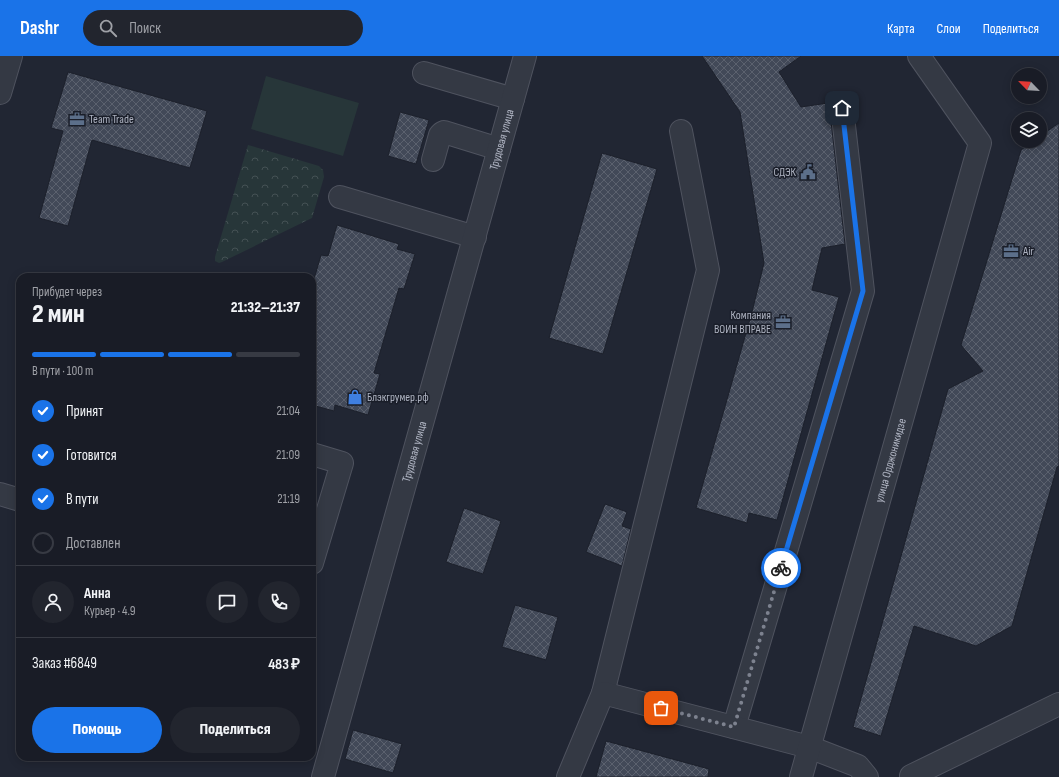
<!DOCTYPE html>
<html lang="ru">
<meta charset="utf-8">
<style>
:root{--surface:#191c26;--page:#22252e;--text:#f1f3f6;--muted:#9fa1a7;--line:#373a43;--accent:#1a73e8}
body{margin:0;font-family:"Sofia Sans Condensed",sans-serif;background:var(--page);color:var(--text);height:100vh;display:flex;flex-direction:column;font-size:15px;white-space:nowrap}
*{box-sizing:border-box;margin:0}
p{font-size:13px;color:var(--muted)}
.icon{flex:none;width:22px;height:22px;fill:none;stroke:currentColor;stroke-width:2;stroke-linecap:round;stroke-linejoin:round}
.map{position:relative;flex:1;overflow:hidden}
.panel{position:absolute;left:16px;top:217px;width:300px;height:488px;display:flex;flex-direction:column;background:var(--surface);border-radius:12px;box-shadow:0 2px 10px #0003,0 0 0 1px var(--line)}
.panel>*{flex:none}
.needle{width:26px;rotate:295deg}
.fabs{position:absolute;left:1011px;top:12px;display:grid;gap:8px}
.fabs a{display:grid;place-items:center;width:36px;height:36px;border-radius:50%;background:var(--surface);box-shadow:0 2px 10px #0003,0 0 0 1px var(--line);font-size:20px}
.pin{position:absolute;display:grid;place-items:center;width:34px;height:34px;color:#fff;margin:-17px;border-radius:8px;box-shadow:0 2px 6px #0006}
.courier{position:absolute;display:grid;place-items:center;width:40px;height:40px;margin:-20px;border:3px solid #1a73e8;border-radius:50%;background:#fff;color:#222;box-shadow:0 1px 5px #0007}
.head em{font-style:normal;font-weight:800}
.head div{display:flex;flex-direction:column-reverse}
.head{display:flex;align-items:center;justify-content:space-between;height:68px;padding:0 16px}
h1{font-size:26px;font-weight:800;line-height:30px}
.bar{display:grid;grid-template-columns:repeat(4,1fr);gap:6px 4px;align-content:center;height:48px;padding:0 16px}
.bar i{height:5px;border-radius:3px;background:var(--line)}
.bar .selected{background:var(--accent)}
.bar p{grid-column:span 4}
.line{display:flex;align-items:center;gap:10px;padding:0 16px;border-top:1px solid var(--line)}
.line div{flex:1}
.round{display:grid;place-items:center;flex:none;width:42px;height:42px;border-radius:21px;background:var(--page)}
ol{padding:0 16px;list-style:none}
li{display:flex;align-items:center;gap:12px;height:44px}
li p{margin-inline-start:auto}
li .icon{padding:4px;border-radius:50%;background:var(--accent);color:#fff;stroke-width:4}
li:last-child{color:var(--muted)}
li i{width:22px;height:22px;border:2px solid var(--line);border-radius:50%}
.action{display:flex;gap:8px;margin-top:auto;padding:8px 16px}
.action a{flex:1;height:46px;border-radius:24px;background:var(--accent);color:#fff;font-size:16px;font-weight:800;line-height:46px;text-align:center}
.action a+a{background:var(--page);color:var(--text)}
header{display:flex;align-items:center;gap:24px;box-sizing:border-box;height:56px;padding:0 20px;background:var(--accent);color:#fff}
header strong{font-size:19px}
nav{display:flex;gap:22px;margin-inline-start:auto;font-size:14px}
.search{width:280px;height:36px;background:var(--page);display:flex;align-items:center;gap:10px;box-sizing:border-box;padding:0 14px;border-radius:22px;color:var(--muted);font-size:15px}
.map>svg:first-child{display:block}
.park{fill:url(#park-crowns)}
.pitch{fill:#273639}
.building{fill:url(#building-cross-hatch);stroke:#1c202b}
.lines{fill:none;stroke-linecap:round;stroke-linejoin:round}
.minor-casing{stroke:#4f535f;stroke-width:24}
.minor{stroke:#343944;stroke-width:22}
.done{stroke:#7d828f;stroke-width:4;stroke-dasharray:0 7.2}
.route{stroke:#1a73e8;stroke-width:5}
.labels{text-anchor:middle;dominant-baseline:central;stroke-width:3;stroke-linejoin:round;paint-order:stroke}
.poi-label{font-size:12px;fill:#aeb3c1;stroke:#1a1e29;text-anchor:start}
.street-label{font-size:12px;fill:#aeb3c1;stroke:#1a1e29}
</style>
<header>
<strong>Dashr</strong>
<div class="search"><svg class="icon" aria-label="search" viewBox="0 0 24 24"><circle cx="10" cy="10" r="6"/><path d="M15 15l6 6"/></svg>Поиск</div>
<nav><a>Карта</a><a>Слои</a><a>Поделиться</a></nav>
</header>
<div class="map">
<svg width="1059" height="721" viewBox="0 0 1059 721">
<defs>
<pattern id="park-crowns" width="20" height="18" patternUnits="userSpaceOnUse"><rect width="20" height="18" fill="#273639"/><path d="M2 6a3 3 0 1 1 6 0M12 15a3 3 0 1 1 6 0" fill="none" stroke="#445154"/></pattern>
<pattern id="building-cross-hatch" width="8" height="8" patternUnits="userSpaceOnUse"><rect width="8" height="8" fill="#424958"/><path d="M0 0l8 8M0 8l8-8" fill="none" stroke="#5b616e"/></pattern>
</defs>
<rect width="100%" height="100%" fill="#212633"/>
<path class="park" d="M248 89 319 110 323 114 324 121 312 162 222 206 219 207 215 205V201Z"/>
<path class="pitch" d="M266 20 359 47 343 100 251 73Z"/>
<path class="building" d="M702 0H801L779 16 801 51 828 47 831 65 845 188 822 192 812 234 839 241 777 464 749 457 747 467 696 452 752 256 764 207 740 56Z
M68 16 207 55 190 112 92 84 68 170 39 162 63 75 51 72Z
M400 56 429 64 416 108 388 100Z
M1059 67V410L1057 411 1012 570 976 590 914 570 881 680 853 671 948 333 983 315 961 289 1021 94 1033 85H1040V80Z
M602 97 657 113 603 298 549 282Z
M337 169 399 188 397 193 415 198 404 233 399 232 374 317 380 318 368 359 335 349 334 355 312 349V230L321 199 328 200Z
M605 448 627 456 622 470 631 473 622 510 586 496Z
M464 452 501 465 483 518 446 506Z
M515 549 558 561 546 604 502 591Z
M353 674 402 688 393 717 345 703Z
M606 685 709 713 708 721H596Z"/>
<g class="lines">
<g class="minor-casing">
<g id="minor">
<path d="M424 17 513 43"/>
<path d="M0 37 11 0"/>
<path d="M433 104 440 79 442 77 444 76 499 93"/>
<path d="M340 141 475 181"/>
<path d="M312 398 342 407 312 507"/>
<path d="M0 438 20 444"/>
<path d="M603 637 708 214 681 75"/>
<path d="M734 671 863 235 842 52"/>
<path id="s1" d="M323 721 525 0"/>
<path d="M568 721 603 637 809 691 858 710 867 721"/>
<path id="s2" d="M801 721 980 87 919 0"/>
<path d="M912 721 911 720 1059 648"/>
</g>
</g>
<use href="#minor" class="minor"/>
</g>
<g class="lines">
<path class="done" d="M661 652 734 671 781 512"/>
<path class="route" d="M781 512 863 235 842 52"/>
</g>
<defs>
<g id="office-bare" transform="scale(1.2)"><path d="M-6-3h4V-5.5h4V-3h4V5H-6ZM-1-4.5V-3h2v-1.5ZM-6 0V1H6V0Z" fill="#5c6f8a" stroke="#1a1e29" stroke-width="2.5" paint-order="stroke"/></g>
<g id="civic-bare" transform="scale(1.2)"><path d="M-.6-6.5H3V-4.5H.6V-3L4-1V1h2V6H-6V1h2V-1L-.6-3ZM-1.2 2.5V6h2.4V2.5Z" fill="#5c6f8a" stroke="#1a1e29" stroke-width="2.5" paint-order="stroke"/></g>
<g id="shop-bare" transform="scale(1.2)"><path d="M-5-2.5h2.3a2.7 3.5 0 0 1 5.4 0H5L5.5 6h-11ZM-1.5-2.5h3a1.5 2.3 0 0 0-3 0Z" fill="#3f7fe0" stroke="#1a1e29" stroke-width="2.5" paint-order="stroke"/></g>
</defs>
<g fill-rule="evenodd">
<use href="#office-bare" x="77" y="63"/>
<use href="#civic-bare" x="808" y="116"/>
<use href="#office-bare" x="1011" y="195"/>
<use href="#office-bare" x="783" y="266"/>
<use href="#shop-bare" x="355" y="341"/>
</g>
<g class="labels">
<g class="poi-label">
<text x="89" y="63">Team Trade</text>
<text x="796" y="116" text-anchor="end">СДЭК</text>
<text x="1023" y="195">Air</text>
<text x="771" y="259" text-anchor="end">Компания<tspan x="771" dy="14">ВОИН ВПРАВЕ</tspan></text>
<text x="367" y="341">Блэкгрумер.рф</text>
</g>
<g class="street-label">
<text stroke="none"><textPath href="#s1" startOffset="662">Трудовая улица</textPath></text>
<text stroke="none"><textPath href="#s1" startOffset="338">Трудовая улица</textPath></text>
<text stroke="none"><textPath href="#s2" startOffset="329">улица Орджоникидзе</textPath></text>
</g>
</g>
</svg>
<div class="fabs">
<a><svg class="needle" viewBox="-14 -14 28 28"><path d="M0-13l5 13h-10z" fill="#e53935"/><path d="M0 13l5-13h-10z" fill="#9fa1a7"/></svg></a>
<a><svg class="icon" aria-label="layers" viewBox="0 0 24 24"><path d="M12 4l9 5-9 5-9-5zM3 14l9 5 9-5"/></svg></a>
</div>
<div class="pin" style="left:661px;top:652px;background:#ea580c"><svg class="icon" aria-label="bag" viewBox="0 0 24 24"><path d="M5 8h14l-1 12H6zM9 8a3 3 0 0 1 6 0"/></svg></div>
<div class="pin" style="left:842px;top:52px;background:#1f2937"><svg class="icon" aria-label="home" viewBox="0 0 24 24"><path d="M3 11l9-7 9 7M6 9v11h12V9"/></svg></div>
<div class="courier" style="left:781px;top:512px"><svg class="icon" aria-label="bike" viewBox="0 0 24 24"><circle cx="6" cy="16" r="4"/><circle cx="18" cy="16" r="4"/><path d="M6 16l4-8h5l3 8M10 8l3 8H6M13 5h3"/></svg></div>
<section class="panel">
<div class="head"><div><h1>2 мин</h1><p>Прибудет через</p></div><em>21:32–21:37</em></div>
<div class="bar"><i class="selected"></i><i class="selected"></i><i class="selected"></i><i></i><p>В пути · 100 m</p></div>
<ol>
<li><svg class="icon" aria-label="check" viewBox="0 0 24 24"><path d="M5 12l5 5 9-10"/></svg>Принят<p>21:04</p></li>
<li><svg class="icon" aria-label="check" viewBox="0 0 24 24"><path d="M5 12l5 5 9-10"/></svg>Готовится<p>21:09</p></li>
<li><svg class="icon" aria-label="check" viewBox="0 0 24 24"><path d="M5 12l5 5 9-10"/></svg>В пути<p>21:19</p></li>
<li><i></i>Доставлен</li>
</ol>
<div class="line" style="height:72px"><a class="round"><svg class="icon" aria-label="person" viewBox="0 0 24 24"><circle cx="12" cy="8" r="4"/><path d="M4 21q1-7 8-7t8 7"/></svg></a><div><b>Анна</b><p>Курьер · 4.9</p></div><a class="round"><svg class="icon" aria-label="chat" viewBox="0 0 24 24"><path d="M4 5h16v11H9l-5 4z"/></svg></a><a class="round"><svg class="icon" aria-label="phone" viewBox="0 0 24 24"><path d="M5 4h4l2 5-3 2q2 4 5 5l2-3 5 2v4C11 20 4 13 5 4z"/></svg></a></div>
<div class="line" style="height:52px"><div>Заказ #6849</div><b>483 ₽</b></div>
<div class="action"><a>Помощь</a><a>Поделиться</a></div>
</section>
</div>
